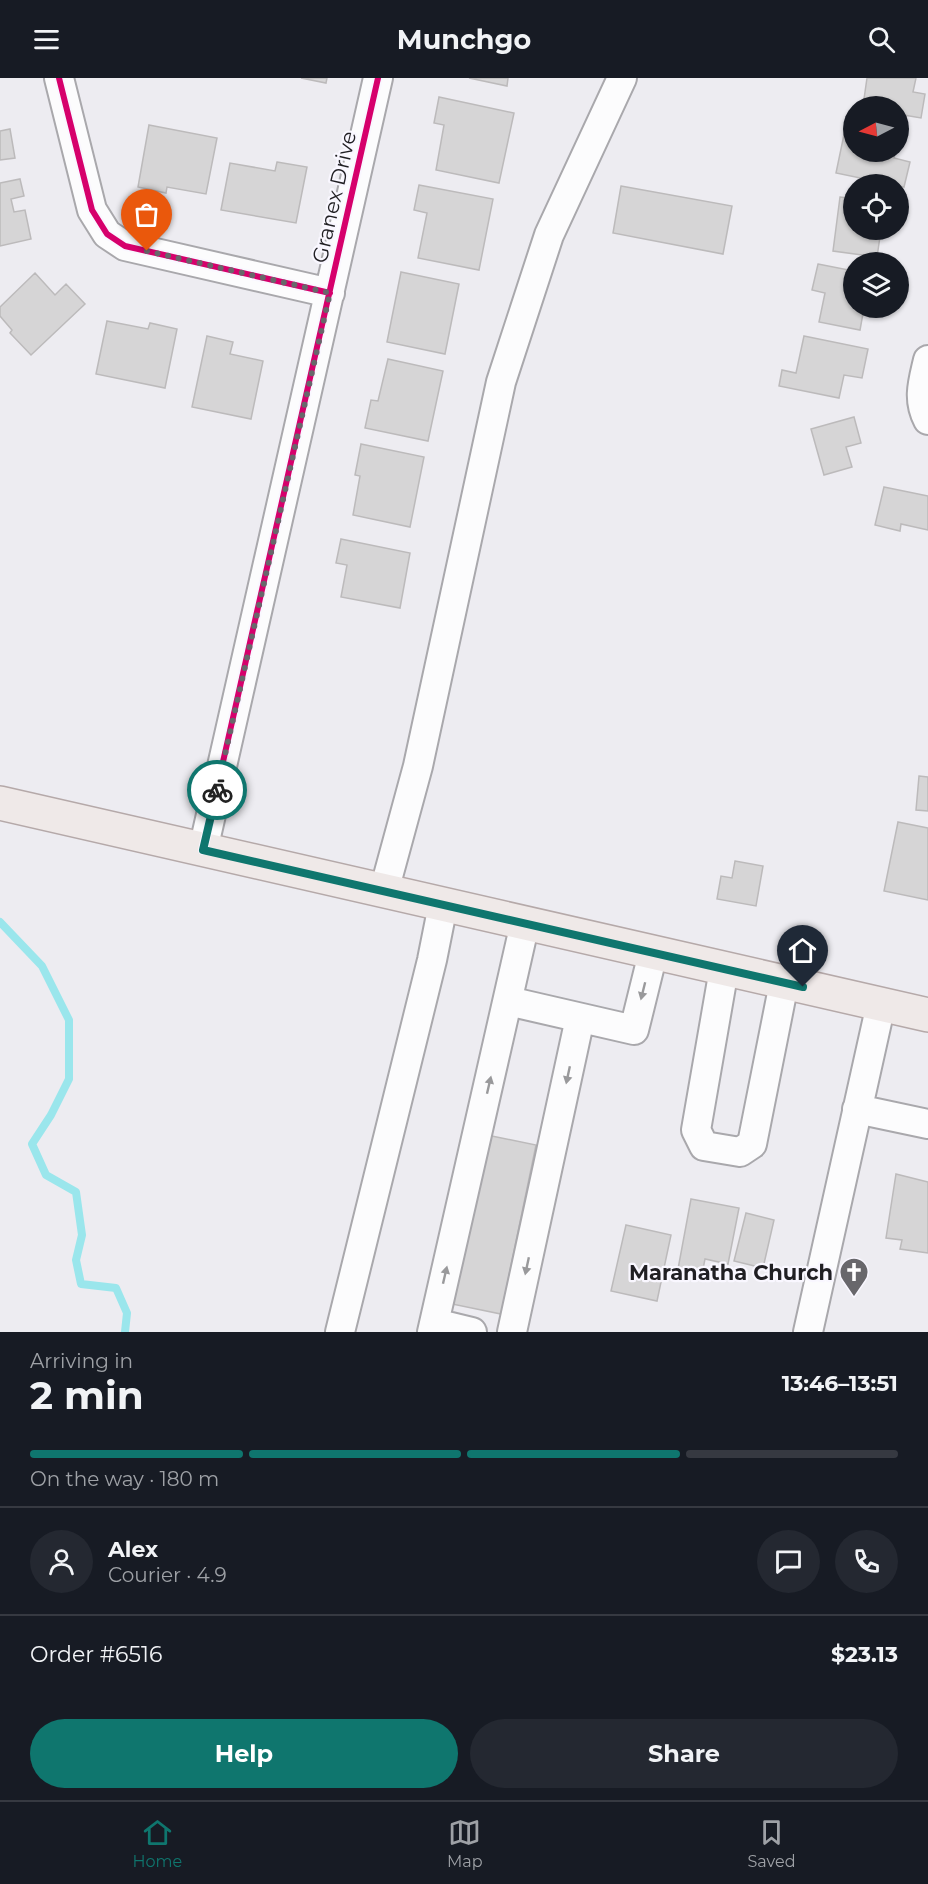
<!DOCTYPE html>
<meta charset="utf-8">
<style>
:root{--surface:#171b24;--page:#242831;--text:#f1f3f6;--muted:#9ea1a6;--line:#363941;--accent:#0f766e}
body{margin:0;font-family:Montserrat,sans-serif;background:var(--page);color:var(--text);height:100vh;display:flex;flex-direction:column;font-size:22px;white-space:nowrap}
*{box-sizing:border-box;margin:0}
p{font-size:20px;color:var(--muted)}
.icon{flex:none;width:33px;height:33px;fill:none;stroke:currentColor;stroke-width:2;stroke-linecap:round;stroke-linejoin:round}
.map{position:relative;height:1254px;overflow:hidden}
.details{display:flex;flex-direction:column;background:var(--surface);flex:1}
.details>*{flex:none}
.needle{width:39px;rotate:264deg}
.buttons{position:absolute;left:843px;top:18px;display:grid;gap:12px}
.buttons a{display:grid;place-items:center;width:66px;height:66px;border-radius:50%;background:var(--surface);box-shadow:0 2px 4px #0004;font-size:30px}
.pin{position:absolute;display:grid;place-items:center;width:51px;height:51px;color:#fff;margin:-62px -26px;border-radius:50% 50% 50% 0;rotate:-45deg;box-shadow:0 0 6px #0007}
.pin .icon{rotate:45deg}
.courier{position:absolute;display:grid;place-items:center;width:60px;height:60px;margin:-30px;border:4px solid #0f766e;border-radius:50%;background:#fff;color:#222;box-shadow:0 2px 8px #0007}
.overview em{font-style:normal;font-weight:700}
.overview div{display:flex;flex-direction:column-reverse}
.overview{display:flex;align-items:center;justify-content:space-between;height:102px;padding:0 30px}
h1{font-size:39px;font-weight:700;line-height:45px}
.bar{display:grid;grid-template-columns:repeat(4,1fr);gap:9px 6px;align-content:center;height:72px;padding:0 30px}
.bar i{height:8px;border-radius:4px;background:var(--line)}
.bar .on{background:var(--accent)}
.bar p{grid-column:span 4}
.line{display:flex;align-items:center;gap:15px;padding:0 30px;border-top:2px solid var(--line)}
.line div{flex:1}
.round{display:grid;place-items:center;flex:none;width:63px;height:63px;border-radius:32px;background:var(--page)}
.action{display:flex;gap:12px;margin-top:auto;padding:12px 30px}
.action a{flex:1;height:69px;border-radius:36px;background:var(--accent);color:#fff;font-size:24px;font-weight:700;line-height:69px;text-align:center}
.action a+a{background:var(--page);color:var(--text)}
header{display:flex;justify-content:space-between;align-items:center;height:78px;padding:0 30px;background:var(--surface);font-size:27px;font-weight:700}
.tab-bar{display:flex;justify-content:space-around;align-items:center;height:84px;border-top:2px solid var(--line);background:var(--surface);font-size:16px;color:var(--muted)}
.tab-bar a{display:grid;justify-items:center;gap:3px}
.tab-bar .on{color:var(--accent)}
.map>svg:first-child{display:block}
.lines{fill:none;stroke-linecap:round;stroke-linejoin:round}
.stream{stroke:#9ae6ec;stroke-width:8}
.building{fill:#d6d5d6;stroke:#bcbabb;stroke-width:1.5}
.minor-casing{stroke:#a9a8ac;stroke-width:32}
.major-casing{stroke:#b5a9a9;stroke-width:36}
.minor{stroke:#fcfcfd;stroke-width:28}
.major{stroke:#efe9e8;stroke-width:33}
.cycleway-casing{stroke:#f9f7ff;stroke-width:10}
.cycleway{stroke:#d6006c;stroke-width:6}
.oneway{fill:#99999b}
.done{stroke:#68676b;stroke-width:6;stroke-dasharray:0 10.8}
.route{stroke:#0f766e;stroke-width:8}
.labels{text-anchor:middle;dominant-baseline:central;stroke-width:4.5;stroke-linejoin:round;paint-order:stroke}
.street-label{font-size:21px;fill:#201f23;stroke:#f9f7ff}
.poi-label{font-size:21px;font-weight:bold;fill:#201f23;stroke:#f9f7ff;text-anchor:end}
</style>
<header><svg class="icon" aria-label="menu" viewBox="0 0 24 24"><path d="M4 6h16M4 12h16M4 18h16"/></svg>Munchgo<svg class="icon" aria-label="search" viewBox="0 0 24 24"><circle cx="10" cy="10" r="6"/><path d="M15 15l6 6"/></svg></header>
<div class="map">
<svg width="928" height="1254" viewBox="0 0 928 1254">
<rect width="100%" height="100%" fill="#edecf1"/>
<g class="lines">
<path class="stream" d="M0 844 42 888 69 942V1001L51 1037 32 1066 46 1097 76 1114 82 1157 76 1182 81 1206 116 1210 127 1235 125 1254"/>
</g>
<path class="building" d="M301 0H327L326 5Z
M469 0H508L507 8Z
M867 0H916L913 14 925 16 921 40 898 36V28H863Z
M439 19 514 35 499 105 436 92 444 47 434 45Z
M847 42 854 43V74H895L894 80 910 84 904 109 836 95Z
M149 47 217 60 206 116 167 109 166 115 138 109Z
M10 51 15 80 0 82V53Z
M277 84 307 89 296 145 221 132 230 85 275 93Z
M20 101 24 118 11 121 14 134 25 132 31 161 0 168V105Z
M419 107 493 121 479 192 418 180 427 135 414 132Z
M621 108 732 128 723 176 613 155Z
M840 119 854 121V152H881L877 179 833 173Z
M818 186 854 193V230H864L860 252 819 244 825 215 812 212Z
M401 194 459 206 445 276 387 264Z
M35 195 55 217 66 206 85 226 31 277 10 255 12 252 0 238V229Z
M107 243 148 251 150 245 177 251 165 310 96 296Z
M207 258 233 264 230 276 263 283 251 341 192 329Z
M804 258 868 271 862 300 844 297 839 320 779 308 782 292 796 295Z
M388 281 443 293 428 363 365 350 371 322 378 323Z
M854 339 861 365 846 369 852 389 824 397 811 351Z
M361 366 424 379 410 449 353 437 360 398 355 397Z
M884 409 928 418V452L901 446 900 453 875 447Z
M341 461 410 475 400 530 341 519 347 487 336 485Z
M919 698 928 699V733L916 732Z
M898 744 928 750V822L884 813Z
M735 783 763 788 756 828 717 821 721 798 732 800Z
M487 1057 536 1067 501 1236 452 1226Z
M896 1096 928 1104V1175L900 1171 902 1162 886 1160Z
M691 1121 739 1130 728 1186 705 1181 702 1196 678 1191Z
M746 1135 774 1142 763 1190 734 1183Z
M626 1147 671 1157 657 1223 611 1213Z"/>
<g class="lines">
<g class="minor-casing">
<path id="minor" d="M59 0 92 132 107 156 125 168 330 215
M928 282C923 304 917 321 928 342
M203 772 378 0
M384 813 418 688 501 304 549 157 622 0
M724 891 696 1052 704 1068 740 1074 752 1066 784 905
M508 923 634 952 653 875
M857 1031 928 1046
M435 1245 472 1254
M340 1254 432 882 443 827
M432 1254 525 845
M512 1254 580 940
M808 1254 881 926"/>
</g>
<g class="major-casing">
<path id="major" d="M0 725 928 937"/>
</g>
<use href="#minor" class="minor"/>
<use href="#major" class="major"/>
<g class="cycleway-casing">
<path id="cycleway" d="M59 0 92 132 107 156 125 168 330 215
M203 772 378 0"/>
</g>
<use href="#cycleway" class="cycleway"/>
</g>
<defs><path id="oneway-solid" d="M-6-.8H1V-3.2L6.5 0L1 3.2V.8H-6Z" transform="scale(1.5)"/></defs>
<g class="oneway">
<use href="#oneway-solid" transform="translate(643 913) rotate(104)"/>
<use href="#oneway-solid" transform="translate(568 997) rotate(102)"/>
<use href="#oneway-solid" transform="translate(489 1007) rotate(-77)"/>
<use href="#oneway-solid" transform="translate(527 1188) rotate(102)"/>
<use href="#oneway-solid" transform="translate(445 1197) rotate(-77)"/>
</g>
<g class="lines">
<path class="done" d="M147 173 330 215 217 712"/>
<path class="route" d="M217 712 203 772 803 909"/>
</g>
<defs>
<g id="church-pin" transform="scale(1.5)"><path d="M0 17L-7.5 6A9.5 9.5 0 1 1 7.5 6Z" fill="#68676b" stroke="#f9f7ff"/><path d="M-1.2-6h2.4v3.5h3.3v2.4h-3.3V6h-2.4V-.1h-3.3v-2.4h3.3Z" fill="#fff"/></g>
</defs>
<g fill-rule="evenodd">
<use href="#church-pin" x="854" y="1194"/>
</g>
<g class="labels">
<g class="street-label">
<text transform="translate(334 119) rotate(-77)">Granex Drive</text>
</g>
<g class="poi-label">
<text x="833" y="1194">Maranatha Church</text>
</g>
</g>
</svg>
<div class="buttons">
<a><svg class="needle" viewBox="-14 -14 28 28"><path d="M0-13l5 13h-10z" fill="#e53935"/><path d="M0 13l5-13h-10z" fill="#9ea1a6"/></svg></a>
<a><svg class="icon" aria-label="locate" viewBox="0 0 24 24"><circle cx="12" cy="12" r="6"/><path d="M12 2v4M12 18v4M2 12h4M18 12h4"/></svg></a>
<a><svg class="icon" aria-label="layers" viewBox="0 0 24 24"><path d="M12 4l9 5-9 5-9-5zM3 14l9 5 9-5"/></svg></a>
</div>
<div class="pin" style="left:147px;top:173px;background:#ea580c"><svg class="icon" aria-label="bag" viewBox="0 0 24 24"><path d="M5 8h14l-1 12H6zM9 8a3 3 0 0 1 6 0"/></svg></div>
<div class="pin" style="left:803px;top:909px;background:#1f2937"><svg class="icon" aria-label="home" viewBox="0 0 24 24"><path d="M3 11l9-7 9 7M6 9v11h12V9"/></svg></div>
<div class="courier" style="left:217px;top:712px"><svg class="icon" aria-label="bike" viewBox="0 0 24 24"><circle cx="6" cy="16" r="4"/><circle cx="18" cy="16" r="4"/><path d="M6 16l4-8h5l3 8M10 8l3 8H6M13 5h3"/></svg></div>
</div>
<section class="details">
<div class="overview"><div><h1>2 min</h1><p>Arriving in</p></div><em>13:46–13:51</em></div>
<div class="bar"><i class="on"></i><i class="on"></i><i class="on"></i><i></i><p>On the way · 180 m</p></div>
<div class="line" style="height:108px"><a class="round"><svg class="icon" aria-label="person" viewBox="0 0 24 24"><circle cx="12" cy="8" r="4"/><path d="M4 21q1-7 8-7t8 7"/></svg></a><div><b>Alex</b><p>Courier · 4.9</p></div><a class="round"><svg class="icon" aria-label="chat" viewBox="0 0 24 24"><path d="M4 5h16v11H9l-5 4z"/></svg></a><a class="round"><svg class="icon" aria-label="phone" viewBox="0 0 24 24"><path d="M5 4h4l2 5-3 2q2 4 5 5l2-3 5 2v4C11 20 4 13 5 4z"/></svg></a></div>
<div class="line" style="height:78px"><div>Order #6516</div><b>$23.13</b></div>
<div class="action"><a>Help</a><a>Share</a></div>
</section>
<nav class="tab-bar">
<a class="on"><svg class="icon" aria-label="home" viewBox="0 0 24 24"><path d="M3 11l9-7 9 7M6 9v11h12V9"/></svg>Home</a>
<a><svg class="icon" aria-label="map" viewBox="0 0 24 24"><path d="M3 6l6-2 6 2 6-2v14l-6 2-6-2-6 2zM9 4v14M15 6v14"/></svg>Map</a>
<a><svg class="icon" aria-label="saved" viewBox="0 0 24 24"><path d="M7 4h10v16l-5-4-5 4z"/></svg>Saved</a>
</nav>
